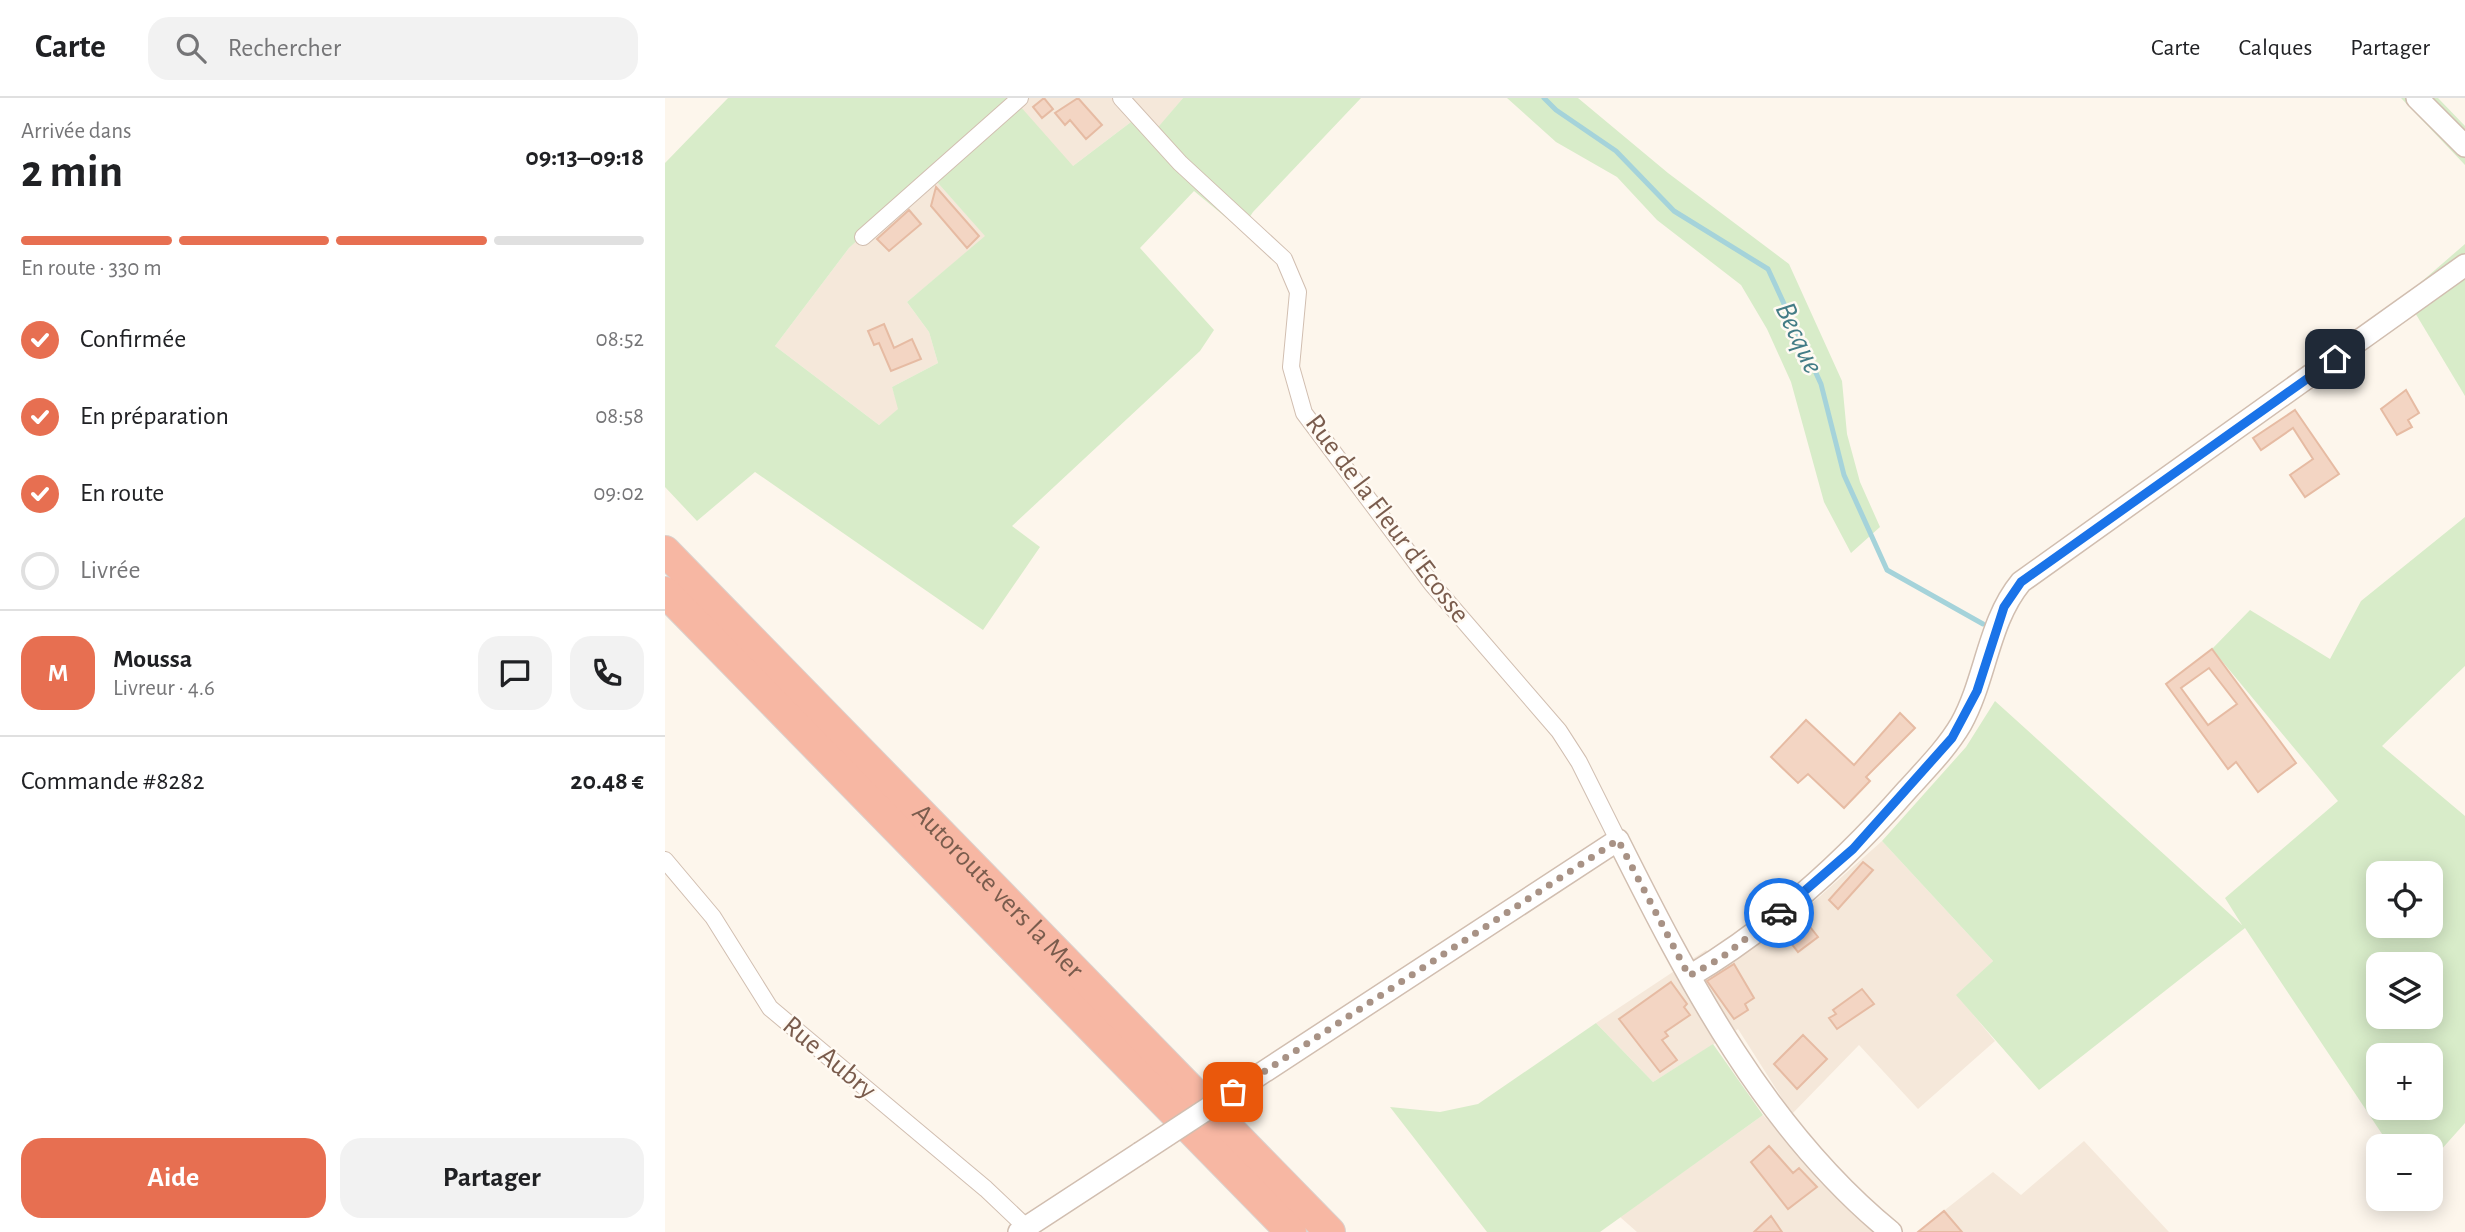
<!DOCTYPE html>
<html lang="fr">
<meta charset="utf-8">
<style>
:root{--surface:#fff;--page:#f2f2f2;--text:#202124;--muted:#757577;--line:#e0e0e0;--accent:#e76f51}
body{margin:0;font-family:"Alegreya Sans",sans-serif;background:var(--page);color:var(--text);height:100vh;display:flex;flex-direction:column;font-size:26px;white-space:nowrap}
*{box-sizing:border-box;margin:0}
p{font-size:23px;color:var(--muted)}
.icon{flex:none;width:38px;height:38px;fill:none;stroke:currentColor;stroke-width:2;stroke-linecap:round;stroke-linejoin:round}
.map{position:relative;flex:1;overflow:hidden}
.details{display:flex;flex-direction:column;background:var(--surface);width:665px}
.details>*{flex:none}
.buttons{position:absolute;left:1701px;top:763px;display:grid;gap:14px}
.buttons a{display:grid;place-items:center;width:77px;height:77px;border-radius:14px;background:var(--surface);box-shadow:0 4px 18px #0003;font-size:35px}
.pin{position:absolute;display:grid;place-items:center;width:60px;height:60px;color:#fff;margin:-30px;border-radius:14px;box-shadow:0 4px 10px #0006}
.courier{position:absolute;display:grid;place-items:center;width:70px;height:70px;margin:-35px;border:5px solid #1a73e8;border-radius:50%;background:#fff;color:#222;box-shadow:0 2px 9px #0007}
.head em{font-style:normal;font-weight:700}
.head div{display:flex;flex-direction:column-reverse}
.head{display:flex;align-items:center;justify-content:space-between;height:119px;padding:0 21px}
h1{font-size:46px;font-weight:700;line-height:52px}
.bar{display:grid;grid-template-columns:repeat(4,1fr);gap:10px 7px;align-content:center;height:84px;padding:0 21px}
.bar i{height:9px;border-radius:5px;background:var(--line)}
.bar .current{background:var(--accent)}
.bar p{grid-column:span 4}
.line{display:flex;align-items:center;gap:18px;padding:0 21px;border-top:2px solid var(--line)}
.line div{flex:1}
.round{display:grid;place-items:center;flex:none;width:74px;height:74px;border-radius:21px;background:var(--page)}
ol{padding:0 21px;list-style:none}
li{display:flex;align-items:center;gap:21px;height:77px}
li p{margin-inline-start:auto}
li .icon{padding:7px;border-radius:50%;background:var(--accent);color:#fff;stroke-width:4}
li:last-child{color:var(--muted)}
li i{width:38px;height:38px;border:4px solid var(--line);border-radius:50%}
.action{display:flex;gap:14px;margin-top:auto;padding:14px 21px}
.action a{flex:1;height:80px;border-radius:21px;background:var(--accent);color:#fff;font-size:28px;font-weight:700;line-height:80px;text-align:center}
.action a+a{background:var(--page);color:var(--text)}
header{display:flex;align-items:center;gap:42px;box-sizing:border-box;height:98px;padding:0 35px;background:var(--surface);border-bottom:2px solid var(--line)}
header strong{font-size:33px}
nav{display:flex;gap:38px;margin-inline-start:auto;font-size:24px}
.search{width:490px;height:63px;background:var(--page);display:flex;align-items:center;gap:18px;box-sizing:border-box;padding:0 24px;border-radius:21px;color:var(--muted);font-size:26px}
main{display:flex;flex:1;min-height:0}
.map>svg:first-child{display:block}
.residential{fill:#f5e8da}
.green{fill:#d8ecc9;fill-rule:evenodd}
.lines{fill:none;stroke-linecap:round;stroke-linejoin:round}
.stream{stroke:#a5d3da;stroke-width:5}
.building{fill:#f3d5c3;stroke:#e6bba3;stroke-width:2;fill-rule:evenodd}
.minor-casing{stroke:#d1beb0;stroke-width:18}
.tertiary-casing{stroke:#d1beb0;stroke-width:24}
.motorway-casing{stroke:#dad1cd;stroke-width:32}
.minor{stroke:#fff;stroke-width:16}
.tertiary{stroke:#fff;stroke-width:21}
.motorway{stroke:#f7b7a3;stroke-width:30}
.tertiary-bridge-casing{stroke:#d1beb0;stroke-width:24;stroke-linecap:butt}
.tertiary-bridge{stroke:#fff;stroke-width:21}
.done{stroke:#a89285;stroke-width:7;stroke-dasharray:0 12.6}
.route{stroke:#1a73e8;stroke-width:9}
.labels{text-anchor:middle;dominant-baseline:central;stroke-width:5;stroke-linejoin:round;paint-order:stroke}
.street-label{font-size:28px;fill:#7a5c4d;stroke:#fffaf3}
.water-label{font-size:30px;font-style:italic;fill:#437c86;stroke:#fffaf3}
</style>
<header>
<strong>Carte</strong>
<div class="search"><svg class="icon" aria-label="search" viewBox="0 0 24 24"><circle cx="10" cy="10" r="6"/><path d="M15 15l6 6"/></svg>Rechercher</div>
<nav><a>Carte</a><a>Calques</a><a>Partager</a></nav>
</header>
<main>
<section class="details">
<div class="head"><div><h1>2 min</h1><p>Arrivée dans</p></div><em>09:13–09:18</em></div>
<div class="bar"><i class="current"></i><i class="current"></i><i class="current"></i><i></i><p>En route · 330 m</p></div>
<ol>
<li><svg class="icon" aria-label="check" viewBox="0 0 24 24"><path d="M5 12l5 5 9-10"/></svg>Confirmée<p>08:52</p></li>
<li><svg class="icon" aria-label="check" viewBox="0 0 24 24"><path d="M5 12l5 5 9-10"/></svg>En préparation<p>08:58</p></li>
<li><svg class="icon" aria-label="check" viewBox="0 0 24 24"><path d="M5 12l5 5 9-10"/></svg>En route<p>09:02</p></li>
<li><i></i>Livrée</li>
</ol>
<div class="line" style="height:126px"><b class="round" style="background:var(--accent);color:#fff">M</b><div><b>Moussa</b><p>Livreur · 4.6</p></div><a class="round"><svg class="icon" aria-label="chat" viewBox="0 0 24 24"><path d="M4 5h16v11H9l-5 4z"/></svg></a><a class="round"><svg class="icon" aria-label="phone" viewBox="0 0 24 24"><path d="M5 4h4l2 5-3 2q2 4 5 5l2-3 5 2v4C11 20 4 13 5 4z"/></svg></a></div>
<div class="line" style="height:91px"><div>Commande #8282</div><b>20.48 €</b></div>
<div class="action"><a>Aide</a><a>Partager</a></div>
</section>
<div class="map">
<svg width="1800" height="1134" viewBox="0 0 1800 1134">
<rect width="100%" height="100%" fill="#fdf6ec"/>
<path class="residential" d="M347 0H518L483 42 466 24 408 68 272 84 321 138 242 204 264 234 273 265 227 289 234 311 214 327 110 248 184 150Z
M1217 743 1328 863 1292 897 1330 943 1253 1011 1194 947 1127 1016 1073 931 988 984 931 925 1041 852 1058 871 1135 816Z
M1098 1017 1211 1134H972L955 1119Z
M1419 1043 1504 1134H1252L1328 1074 1356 1097Z"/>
<path class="green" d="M63 0H347L184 150 110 248 214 327 233 311 227 289 273 265 264 234 242 204 320 138 272 84 355 8 408 68 466 24 483 41 518 0H696L588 114 576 132 529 93 475 150 549 232 535 253 347 428 375 449 318 532 90 374 32 423 0 389V65Z
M842 0H913L1003 75 1124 166 1177 283 1182 336 1195 384 1215 429 1186 455 1159 404 1126 284 1102 231 1076 187 992 122 952 79 891 44Z
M1736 0H1773L1800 28V67Z
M1800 146V298L1740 198Z
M1800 419V568L1717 648 1800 718V1025L1766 1063V1048H1725L1580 830 1374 992 1291 897 1328 863 1217 743 1301 649 1330 603 1577 827 1560 800 1673 703 1547 551 1585 512 1665 561 1696 503ZM1713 775H1766V828H1713ZM1713 866H1766V919H1713ZM1713 957H1766V1010H1713Z
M931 925 988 984 1048 946 1098 1017 935 1134H822L725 1009 775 1014 813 1006Z"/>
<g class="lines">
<path class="stream" d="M879 0 891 12 951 53 1009 113 1103 171 1156 286 1179 377 1222 472 1318 526"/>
</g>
<path class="building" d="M379 0 388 11 377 20 368 9Z
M413 0 437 27 421 41 405 22 400 27 390 15Z
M271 89 314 138 302 150 266 108Z
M244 112 256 126 224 153 212 141Z
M219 226 229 250 247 241 256 261 226 273 214 245 209 247 203 233Z
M1741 292 1754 315 1743 322 1747 329 1732 337 1716 311Z
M1630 312 1674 376 1640 399 1625 377 1648 361 1628 330 1596 352 1588 340Z
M1547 551 1631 665 1593 694 1571 664 1563 671 1501 586ZM1544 570 1572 606 1543 627 1516 590Z
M1235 615 1250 630 1201 679 1205 683 1179 710 1143 676 1133 685 1106 659 1141 622 1189 667Z
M1198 764 1208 772 1173 811 1164 802Z
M1135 816 1153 839 1133 854 1115 831Z
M1069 866 1089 900 1080 906 1083 912 1069 921 1042 883Z
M1006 884 1022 906 1019 909 1025 917 1000 934 1003 938 997 942 1012 962 995 974 954 921Z
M1197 891 1209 906 1172 931 1164 920 1171 916 1168 912Z
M1138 937 1162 961 1132 991 1109 966Z
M1104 1048 1128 1075 1134 1070 1152 1089 1123 1111 1086 1064Z
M1279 1113 1297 1134H1253Z
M1106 1118 1117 1134H1089Z"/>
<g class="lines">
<g class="minor-casing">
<path id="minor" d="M456 0 515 65 619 161 633 194 626 269 639 315 767 486 894 633 914 664 953 742
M198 139 355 0
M0 762 48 819 105 910 321 1091 361 1129"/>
</g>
<g class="tertiary-casing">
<path id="tertiary" d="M1752 0 1800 48
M1025 878C1107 829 1179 764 1242 692 1261 671 1282 650 1296 626 1321 581 1323 524 1356 484L1800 167
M591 979 953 742C1024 884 1101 1032 1226 1134
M354 1134 475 1055"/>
</g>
<g class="motorway-casing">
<g id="motorway">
<path id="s1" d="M0 453 665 1134"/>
<path d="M0 494 626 1134"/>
</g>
</g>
<use href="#minor" class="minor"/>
<use href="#tertiary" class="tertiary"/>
<use href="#motorway" class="motorway"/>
<g class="tertiary-bridge-casing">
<path id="tertiary-bridge" d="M475 1055 591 979"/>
</g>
<use href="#tertiary-bridge" class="tertiary-bridge"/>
</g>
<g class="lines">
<path class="done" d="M568 994 953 742 1024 878 1056 860 1114 815"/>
<path class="route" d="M1114 815 1188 751 1287 640 1312 593 1339 509 1356 484 1670 261"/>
</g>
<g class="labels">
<g class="street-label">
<text transform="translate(722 421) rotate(53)">Rue de la Fleur d'Ecosse</text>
<text stroke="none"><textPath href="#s1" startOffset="476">Autoroute vers la Mer</textPath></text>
<text transform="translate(164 960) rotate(40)">Rue Aubry</text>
</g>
<g class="water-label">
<text transform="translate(1134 240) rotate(65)">Becque</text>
</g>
</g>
</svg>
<div class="buttons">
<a><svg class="icon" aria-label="locate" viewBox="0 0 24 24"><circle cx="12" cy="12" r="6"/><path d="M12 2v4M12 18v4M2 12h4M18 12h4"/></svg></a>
<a><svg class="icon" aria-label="layers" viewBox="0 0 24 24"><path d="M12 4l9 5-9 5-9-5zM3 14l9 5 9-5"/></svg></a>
<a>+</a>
<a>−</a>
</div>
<div class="pin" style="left:568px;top:994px;background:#ea580c"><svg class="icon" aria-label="bag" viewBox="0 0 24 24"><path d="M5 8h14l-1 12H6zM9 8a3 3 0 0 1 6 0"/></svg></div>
<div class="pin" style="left:1670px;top:261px;background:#1f2937"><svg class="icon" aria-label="home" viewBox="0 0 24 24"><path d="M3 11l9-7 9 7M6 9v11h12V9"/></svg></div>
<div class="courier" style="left:1114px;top:815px"><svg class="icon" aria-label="car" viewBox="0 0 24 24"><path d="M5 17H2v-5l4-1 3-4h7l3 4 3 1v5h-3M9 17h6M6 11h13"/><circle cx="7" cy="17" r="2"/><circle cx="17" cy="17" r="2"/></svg></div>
</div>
</main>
